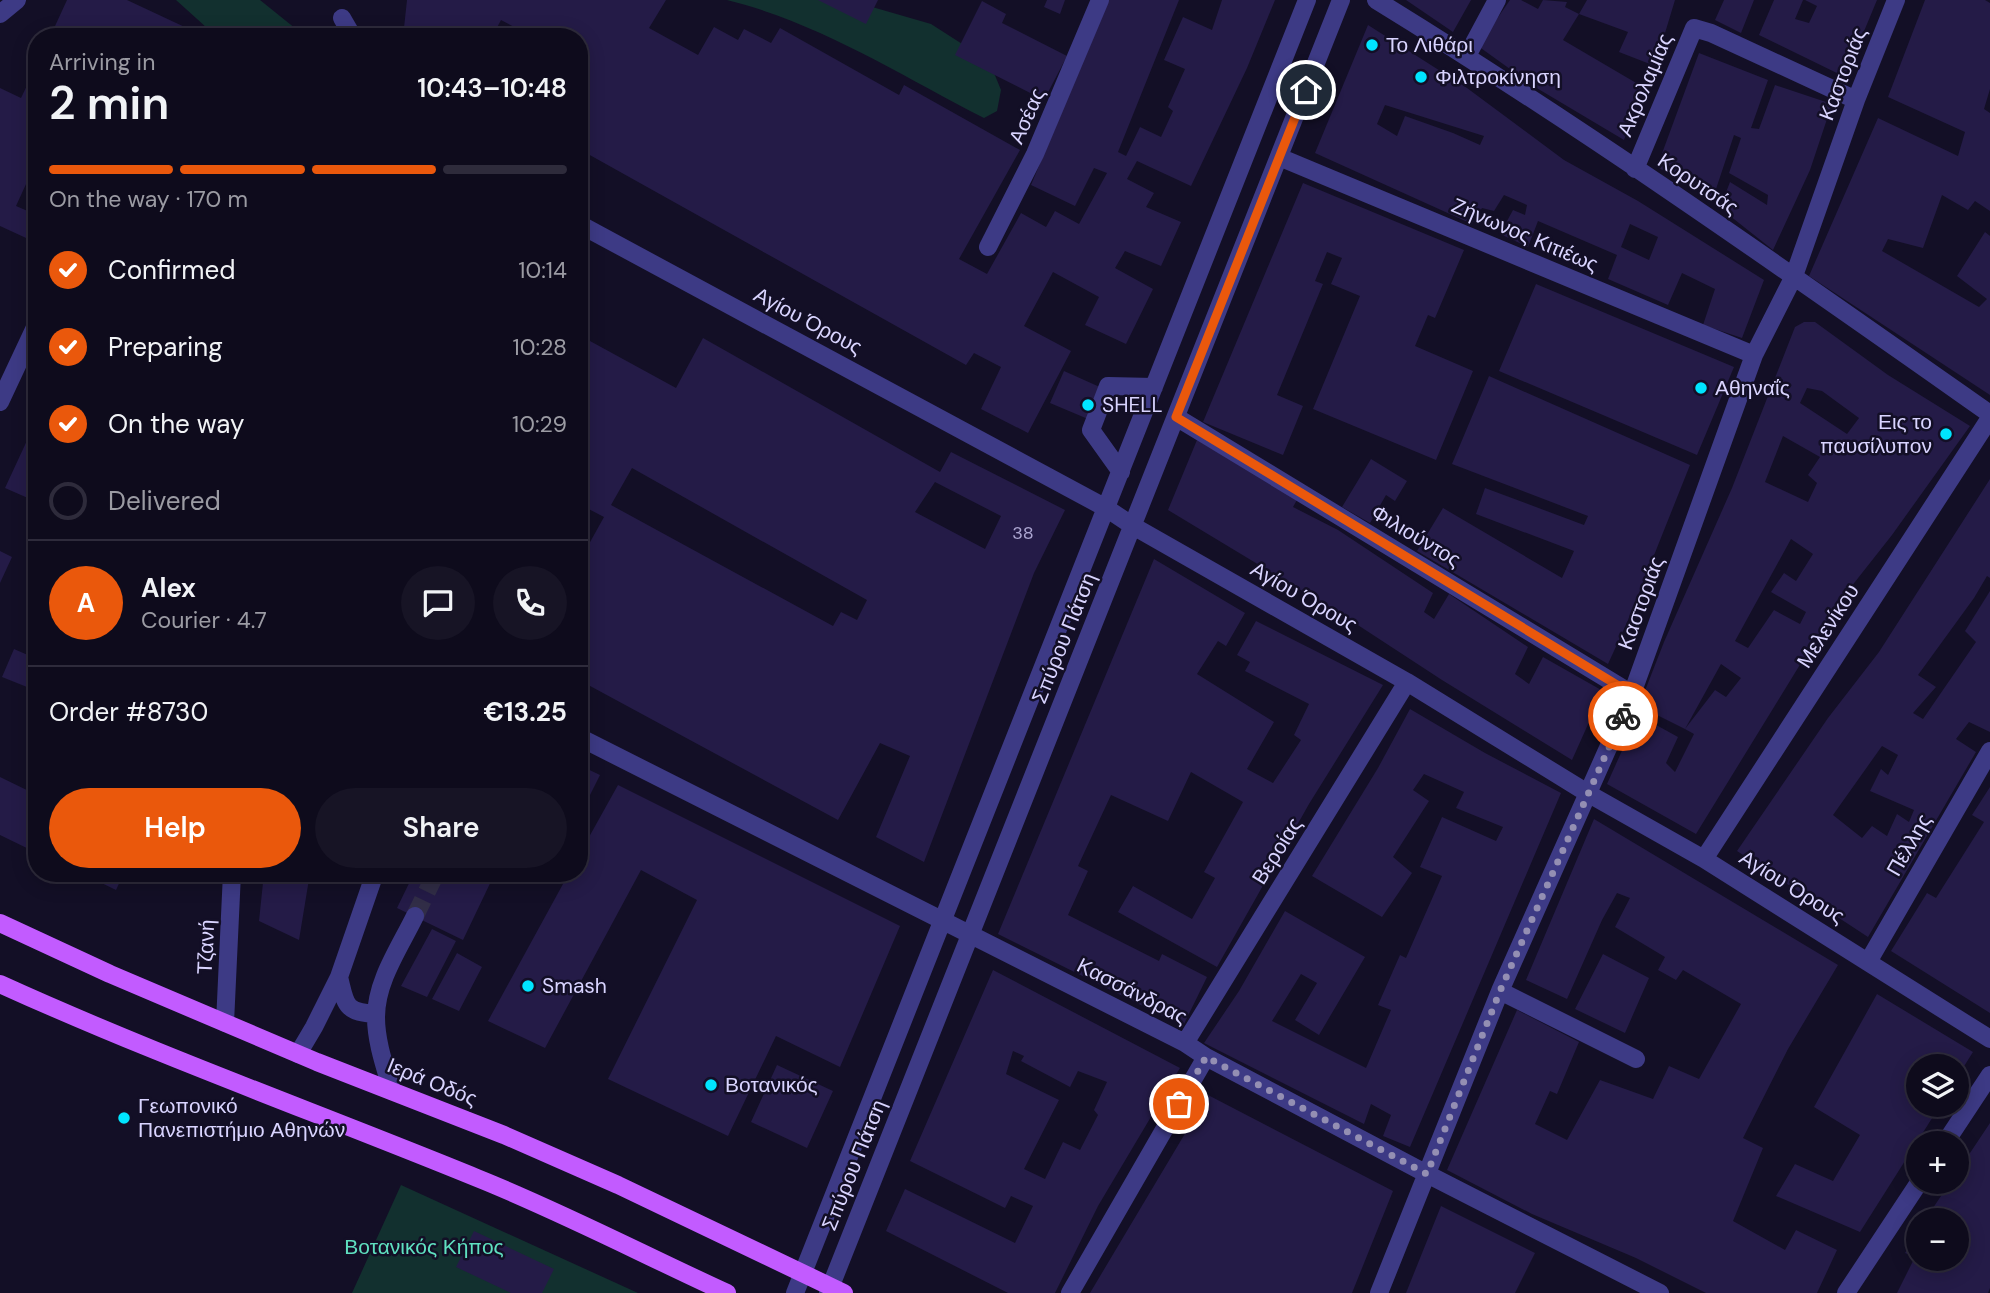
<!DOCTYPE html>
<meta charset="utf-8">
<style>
:root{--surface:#0e0b1c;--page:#171425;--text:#f1f3f6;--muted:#9b9ba3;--line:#2e2b3b;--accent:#ea580c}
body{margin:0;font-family:"DM Sans",sans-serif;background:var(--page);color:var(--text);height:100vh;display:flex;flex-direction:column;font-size:26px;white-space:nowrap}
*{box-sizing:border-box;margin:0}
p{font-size:23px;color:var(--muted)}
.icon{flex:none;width:38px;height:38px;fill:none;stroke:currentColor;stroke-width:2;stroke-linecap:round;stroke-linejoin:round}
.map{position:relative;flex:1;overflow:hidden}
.sheet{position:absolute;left:28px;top:28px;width:560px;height:854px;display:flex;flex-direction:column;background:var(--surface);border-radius:28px;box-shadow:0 4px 18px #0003,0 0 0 2px var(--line)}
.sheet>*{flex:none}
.buttons{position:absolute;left:1906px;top:1054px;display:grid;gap:14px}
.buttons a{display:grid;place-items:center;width:63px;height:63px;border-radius:50%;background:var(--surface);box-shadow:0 4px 18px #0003,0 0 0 2px var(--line);font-size:35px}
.pin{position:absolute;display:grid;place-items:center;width:60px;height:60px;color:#fff;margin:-30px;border:4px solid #fff;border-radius:50%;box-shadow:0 2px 7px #0007}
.courier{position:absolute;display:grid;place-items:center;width:70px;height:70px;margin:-35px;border:5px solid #ea580c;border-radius:50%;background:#fff;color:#222;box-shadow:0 2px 9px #0007}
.head em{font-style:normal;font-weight:600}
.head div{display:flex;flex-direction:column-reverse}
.head{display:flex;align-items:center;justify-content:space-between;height:119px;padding:0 21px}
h1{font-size:46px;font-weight:600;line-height:52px}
.bar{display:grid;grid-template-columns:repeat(4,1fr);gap:10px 7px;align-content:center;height:84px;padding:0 21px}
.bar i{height:9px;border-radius:5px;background:var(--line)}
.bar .on{background:var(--accent)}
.bar p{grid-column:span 4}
.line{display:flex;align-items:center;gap:18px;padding:0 21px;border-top:2px solid var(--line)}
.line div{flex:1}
.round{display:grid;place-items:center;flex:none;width:74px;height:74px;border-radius:37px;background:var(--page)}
ol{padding:0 21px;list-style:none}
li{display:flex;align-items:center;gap:21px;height:77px}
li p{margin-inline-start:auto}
li .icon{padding:7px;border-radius:50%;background:var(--accent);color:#fff;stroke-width:4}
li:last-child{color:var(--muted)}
li i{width:38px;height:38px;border:4px solid var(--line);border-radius:50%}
.button{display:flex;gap:14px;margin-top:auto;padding:14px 21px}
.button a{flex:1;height:80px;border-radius:42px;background:var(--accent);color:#fff;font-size:28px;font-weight:600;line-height:80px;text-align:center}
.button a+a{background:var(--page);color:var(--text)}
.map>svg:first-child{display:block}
.green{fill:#12302f}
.building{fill:#241b47;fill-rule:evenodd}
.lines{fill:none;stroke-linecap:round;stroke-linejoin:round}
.minor-tunnel{stroke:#312d47;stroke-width:18;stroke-dasharray:18 9;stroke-linecap:butt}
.minor{stroke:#3d3a85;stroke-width:18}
.major{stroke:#c25bff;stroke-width:18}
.done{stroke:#948fb3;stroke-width:7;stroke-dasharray:0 12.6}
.route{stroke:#ea580c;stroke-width:9}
.poi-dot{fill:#00e5ff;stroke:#130f26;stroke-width:2.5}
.labels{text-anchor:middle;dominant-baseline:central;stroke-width:5;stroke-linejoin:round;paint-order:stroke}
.number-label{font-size:18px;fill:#aca6d1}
.poi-label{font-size:21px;fill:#d9d4ff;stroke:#130f26;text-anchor:start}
.street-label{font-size:21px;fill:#d9d4ff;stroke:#130f26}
.park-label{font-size:21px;fill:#5fe0c0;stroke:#130f26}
</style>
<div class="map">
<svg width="1990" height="1293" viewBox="0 0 1990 1293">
<rect width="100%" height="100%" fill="#130f26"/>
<path class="green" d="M176 0H260L306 37H217Z
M727 0H848L931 24 970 49 992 68 1001 90 997 111 984 118C900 75 820 23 727 0Z
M401 1185 638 1293H352Z"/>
<path class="building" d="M67 0H127L206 37H106L96 32 94 37H50Z
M407 0H666L649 28 698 55 714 27 738 40 744 29 771 43 780 28 899 95 904 85 1020 150 959 259 987 274 1021 213 1046 227 1055 211 1079 224 1107 173 1094 168 1075 206 1031 185 1109 0H1179L1118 152 1126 156 1140 127 1161 137 1173 111 1168 107 1185 69 1164 60 1183 17 1212 30 1222 0H1275L1247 68 1191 186 1137 161 1127 179 1154 193 1146 207 1181 222 1161 266 1125 251 1115 268 1153 289 1126 344 1085 325 1099 297 1053 272 1024 326 1071 351 1028 433 981 409 1001 367 974 353 966 365 579 149V85L590 66 579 61V37H533L501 20 492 37H403Z
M818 0H878L866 24Z
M1047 0H1065L1060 14 1044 7Z
M1406 0H1471L1453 32Z
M1510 0H1521L1538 9 1543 0 1567 2 1565 7 1579 14 1563 40 1643 87 1624 140 1535 87 1478 46Z
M1587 0H1675L1655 66 1619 52 1628 32 1579 14Z
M1724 0H1754L1741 33 1715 20Z
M1774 0H1803L1795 19 1809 23 1817 6 1805 0H1877L1845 77 1759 35Z
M1925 0H1985L1990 3V89L1984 109 1990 113V211L1975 201 1968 210 1942 195 1923 248 1888 239 1882 251 1979 307 1987 299 1957 276 1985 232 1990 236V395L1809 276 1878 118 1958 156 1965 132 1888 97Z
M982 1 1006 14 1002 23 1067 56 1044 100 955 55Z
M1368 25 1467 88 1564 160 1638 201 1764 280 1742 338 1703 325 1715 289 1682 273 1668 305 1608 279 1617 255 1538 221 1528 247 1500 234 1513 210 1525 215 1527 205 1504 195 1494 211 1482 208 1472 224 1315 153ZM1385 105 1484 136 1480 145 1453 133 1405 116 1397 136 1377 124ZM1630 224 1658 237 1649 260 1621 247Z
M1699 53 1768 80 1751 128 1759 129 1775 85 1832 104 1810 170 1773 250 1720 208 1730 182 1767 205 1768 195 1729 173 1741 138 1734 135 1713 198 1657 167Z
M37 65V160L16 206 37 215V243L0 226V88L21 98Z
M1303 183 1464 250 1435 318 1428 315 1415 346 1473 371 1436 460 1313 409 1360 296 1331 284 1342 258 1327 252 1315 281 1323 284 1277 395 1303 406 1283 455 1203 422Z
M1536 284 1734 367 1697 455 1499 371Z
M1804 322H1815L1888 375 1970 426 1892 535 1836 606 1696 834 1607 784 1638 715 1678 737 1666 763 1675 772 1694 734 1685 729 1715 690 1726 697 1741 678 1721 664 1685 729 1639 706 1664 642 1732 488 1795 327ZM1807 388 1822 391 1859 418 1847 434 1800 403ZM1783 436 1820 457 1808 475 1817 483 1808 502 1765 482ZM1791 539 1813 554 1796 581 1784 573 1771 592 1806 612 1800 624 1774 610 1748 648 1735 641Z
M579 335 676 388 703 338 940 472 951 452 1065 510 1034 573 924 862 876 837 910 756 880 743 838 820 579 680V562L604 517 579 504ZM632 468 867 600 857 620 841 612 833 626 611 505ZM935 482 1001 516 985 549 915 512Z
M1064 371 1102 388 1088 419 1050 403Z
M1489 376 1690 465 1629 618 1608 664 1417 551 1443 508 1562 578 1574 551 1476 514 1485 488 1584 525 1588 516 1452 464Z
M37 394V502L5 488 37 419 27 414Z
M1197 440 1298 498 1293 507 1338 530 1433 593 1424 612 1434 619 1449 594 1528 647 1515 674 1529 684 1543 657 1603 691 1572 760 1442 680 1344 616 1168 510Z
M1371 459 1407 481 1395 501 1386 495 1370 523 1342 507Z
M1990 479V578L1987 576 1974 598 1918 675 1936 687 1913 713 1923 719 1976 642 1965 631 1990 591V732L1969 722 1956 739 1976 752 1868 937 1737 851 1828 718 1879 652ZM1882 746 1898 755 1888 775 1881 769 1870 791 1914 810 1909 822 1897 814 1887 836 1872 826 1862 838 1833 815Z
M0 551 12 557 0 583Z
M1154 559 1245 613 1226 646 1218 641 1197 674 1274 722 1247 769 1273 783 1301 740 1294 735 1309 704 1245 671 1250 662 1237 655 1256 621 1383 685 1309 804 1217 967 1118 912 1133 886 1192 919 1215 878 1204 872 1243 802 1191 772 1168 821 1111 795 1078 866 1088 871 1068 915 1159 961 1162 954 1207 977 1183 1026 998 934Z
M14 649 37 659V691L2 677Z
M1410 709 1485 753 1561 793 1410 1147 1383 1136 1391 1115 1371 1104 1364 1124 1204 1043 1239 991 1285 911 1365 957 1319 1035 1295 1020 1317 983 1301 974 1272 1021 1366 1068 1391 1010 1378 1005 1400 955 1406 958 1442 876 1420 867 1442 817 1496 841 1503 827 1456 808 1464 792 1424 774 1413 790 1429 801 1393 857 1412 873 1382 917 1312 876 1378 768Z
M579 765 600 775 579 817Z
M0 777 37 795V853L0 835Z
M618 785 900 926 840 1067 776 1036 728 1136 608 1079 697 900 641 870 545 1048 488 1021 569 873H579V855Z
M1990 787V1013L1891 951 1927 893 1936 898 1984 822 1972 815Z
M1594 819 1838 965 1788 1049 1743 1138 1763 1148 1733 1221 1785 1250 1796 1230 1837 1250 1817 1293H1706L1636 1258 1532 1214 1447 1170 1517 1010 1579 1042 1557 1094 1550 1091 1535 1124 1567 1140 1600 1080 1653 1099 1669 1066 1699 1079 1741 1004 1683 970 1676 980 1658 970 1665 957 1615 927 1630 898 1617 893 1602 920 1567 999 1526 980Z
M81 873H124L116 890Z
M264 873H310L299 940 259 921Z
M414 873H495L463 940 397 908Z
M432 929 456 941 427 997 401 986Z
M457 953 482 967 459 1011 432 999Z
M1603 954 1649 978 1625 1033 1575 1009Z
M993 970 1180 1068 1098 1206 1055 1293H1008L886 1231 905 1189 1015 1243 1033 1206 1011 1196 1005 1208 910 1161ZM1013 1051 1024 1056 1021 1061 1070 1087 1078 1071 1107 1082 1094 1110 1098 1115 1080 1150 1063 1142 1045 1179 1024 1169 1059 1100 1006 1074Z
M1877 994 1973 1052 1956 1079V1066H1918V1104H1941L1860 1232 1776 1196 1795 1164 1833 1181 1860 1135 1814 1107Z
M777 1065 833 1091 807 1148 751 1122Z
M1208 1095 1393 1191 1352 1293H1090Z
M1990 1123V1288L1988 1293H1897L1915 1257 1905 1253 1918 1232V1258H1956V1220H1925L1951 1181H1956V1174Z
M1441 1206 1535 1253 1515 1293H1406Z
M474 1231 554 1269 542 1293H511L456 1267Z"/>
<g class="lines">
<path class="minor-tunnel" d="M415 916 436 873"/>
<path class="minor" d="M1376 0C1586 129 1788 272 1990 414
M0 14 17 0
M342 18 353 37
M1467 56 1497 0
M1279 157 1754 355
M1635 169 1694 28 1711 33 1856 100
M579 224 1106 508 1133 526 1407 682 1589 794 1704 859 1990 1039
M988 247 1035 154 1100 0
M0 402 37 323
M1176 417 1632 694
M1121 472 1091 430 1108 386 1154 387
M579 737 1185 1043 1206 1057 1427 1174 1660 1293
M1704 859 1990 418
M1868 962 1990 751
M339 977C346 1005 344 1012 376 1014
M1500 991 1636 1059
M225 1023 232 873
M1185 1043 1407 682
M298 1054 314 1027 339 977 375 873
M392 1091C385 1067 376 1042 376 1017 376 981 400 947 415 916
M1945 1143 1990 1075
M795 1293 1307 0
M828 1293 1341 0
M1070 1293 1206 1057
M1379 1293 1500 991 1632 694 1754 355 1794 276 1856 100 1896 0
M1846 1293 1920 1181"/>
<path class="major" d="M0 923 110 974 317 1062 504 1135 618 1185 844 1293
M0 984C156 1055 318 1113 477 1178 562 1212 644 1255 727 1293"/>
</g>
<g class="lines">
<path class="done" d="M1179 1104 1206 1057 1427 1174 1500 991 1623 716"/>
<path class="route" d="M1306 90 1176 417 1632 694 1623 716"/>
</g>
<g class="poi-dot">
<circle cx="1372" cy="45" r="7"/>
<circle cx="1421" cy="77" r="7"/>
<circle cx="1701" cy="388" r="7"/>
<circle cx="1088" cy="405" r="7"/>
<circle cx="1946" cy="434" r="7"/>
<circle cx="528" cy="986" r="7"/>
<circle cx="711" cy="1085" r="7"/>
<circle cx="124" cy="1118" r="7"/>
</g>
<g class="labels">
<g class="number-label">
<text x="1023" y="533">38</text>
</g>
<g class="poi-label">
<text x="1386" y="45">Το Λιθάρι</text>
<text x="1435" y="77">Φιλτροκίνηση</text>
<text x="1715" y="388">Αθηναΐς</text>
<text x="1102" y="405">SHELL</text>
<text x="1932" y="422" text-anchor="end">Εις το<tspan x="1932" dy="24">παυσίλυπον</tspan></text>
<text x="542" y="986">Smash</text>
<text x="725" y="1085">Βοτανικός</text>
<text x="138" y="1106">Γεωπονικό<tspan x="138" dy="24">Πανεπιστήμιο Αθηνών</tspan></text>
</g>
<g class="street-label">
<text transform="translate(1843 74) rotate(-69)">Καστοριάς</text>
<text transform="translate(1645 85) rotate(-67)">Ακρολαμίας</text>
<text transform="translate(1027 116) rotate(-66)">Ασέας</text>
<text transform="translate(1698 184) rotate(34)">Κορυτσάς</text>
<text transform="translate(1525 235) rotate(23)">Ζήνωνος Κιτιέως</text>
<text transform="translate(808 321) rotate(28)">Αγίου Όρους</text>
<text transform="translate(1416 536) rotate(31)">Φιλιούντος</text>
<text transform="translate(1304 597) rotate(30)">Αγίου Όρους</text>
<text transform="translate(1641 603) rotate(-70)">Καστοριάς</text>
<text transform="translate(1828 626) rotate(-57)">Μελενίκου</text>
<text transform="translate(1064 638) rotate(-68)">Σπύρου Πάτση</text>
<text transform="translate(1909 845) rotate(-60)">Πέλλης</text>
<text transform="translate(1277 851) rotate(-58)">Βεροίας</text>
<text transform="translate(1792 887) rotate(32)">Αγίου Όρους</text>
<text transform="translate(206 947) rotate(-87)">Τζανή</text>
<text transform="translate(1132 991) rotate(27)">Κασσάνδρας</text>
<text transform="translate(432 1082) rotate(22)">Ιερά Οδός</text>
<text transform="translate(854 1165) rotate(-68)">Σπύρου Πάτση</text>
</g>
<g class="park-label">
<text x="424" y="1247">Βοτανικός Κήπος</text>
</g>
</g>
</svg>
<div class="buttons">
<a><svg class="icon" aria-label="layers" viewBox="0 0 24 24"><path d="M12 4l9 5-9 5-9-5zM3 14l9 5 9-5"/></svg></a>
<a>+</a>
<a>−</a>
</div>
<div class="pin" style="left:1179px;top:1104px;background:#ea580c"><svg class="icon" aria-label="bag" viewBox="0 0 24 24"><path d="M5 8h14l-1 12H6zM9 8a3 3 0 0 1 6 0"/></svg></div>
<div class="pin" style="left:1306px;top:90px;background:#1f2937"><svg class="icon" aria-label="home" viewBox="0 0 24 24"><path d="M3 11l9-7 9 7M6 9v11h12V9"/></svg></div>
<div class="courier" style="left:1623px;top:716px"><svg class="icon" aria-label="bike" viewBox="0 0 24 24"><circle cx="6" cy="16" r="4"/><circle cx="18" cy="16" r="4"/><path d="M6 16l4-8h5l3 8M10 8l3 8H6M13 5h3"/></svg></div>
<section class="sheet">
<div class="head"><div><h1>2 min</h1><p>Arriving in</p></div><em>10:43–10:48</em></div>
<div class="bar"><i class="on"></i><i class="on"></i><i class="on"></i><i></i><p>On the way · 170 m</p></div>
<ol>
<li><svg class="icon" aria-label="check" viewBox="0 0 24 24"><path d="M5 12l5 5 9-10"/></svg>Confirmed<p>10:14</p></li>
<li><svg class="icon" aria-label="check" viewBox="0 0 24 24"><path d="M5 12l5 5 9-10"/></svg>Preparing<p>10:28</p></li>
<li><svg class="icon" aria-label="check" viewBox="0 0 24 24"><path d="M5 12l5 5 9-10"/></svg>On the way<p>10:29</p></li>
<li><i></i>Delivered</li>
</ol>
<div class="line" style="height:126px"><b class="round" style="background:var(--accent);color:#fff">A</b><div><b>Alex</b><p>Courier · 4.7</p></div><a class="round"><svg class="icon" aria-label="chat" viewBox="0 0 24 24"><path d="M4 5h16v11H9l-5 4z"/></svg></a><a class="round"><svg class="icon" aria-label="phone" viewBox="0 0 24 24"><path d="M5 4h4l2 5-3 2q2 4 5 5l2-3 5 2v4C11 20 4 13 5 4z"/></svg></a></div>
<div class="line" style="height:91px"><div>Order #8730</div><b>€13.25</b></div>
<div class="button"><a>Help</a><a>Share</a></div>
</section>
</div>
